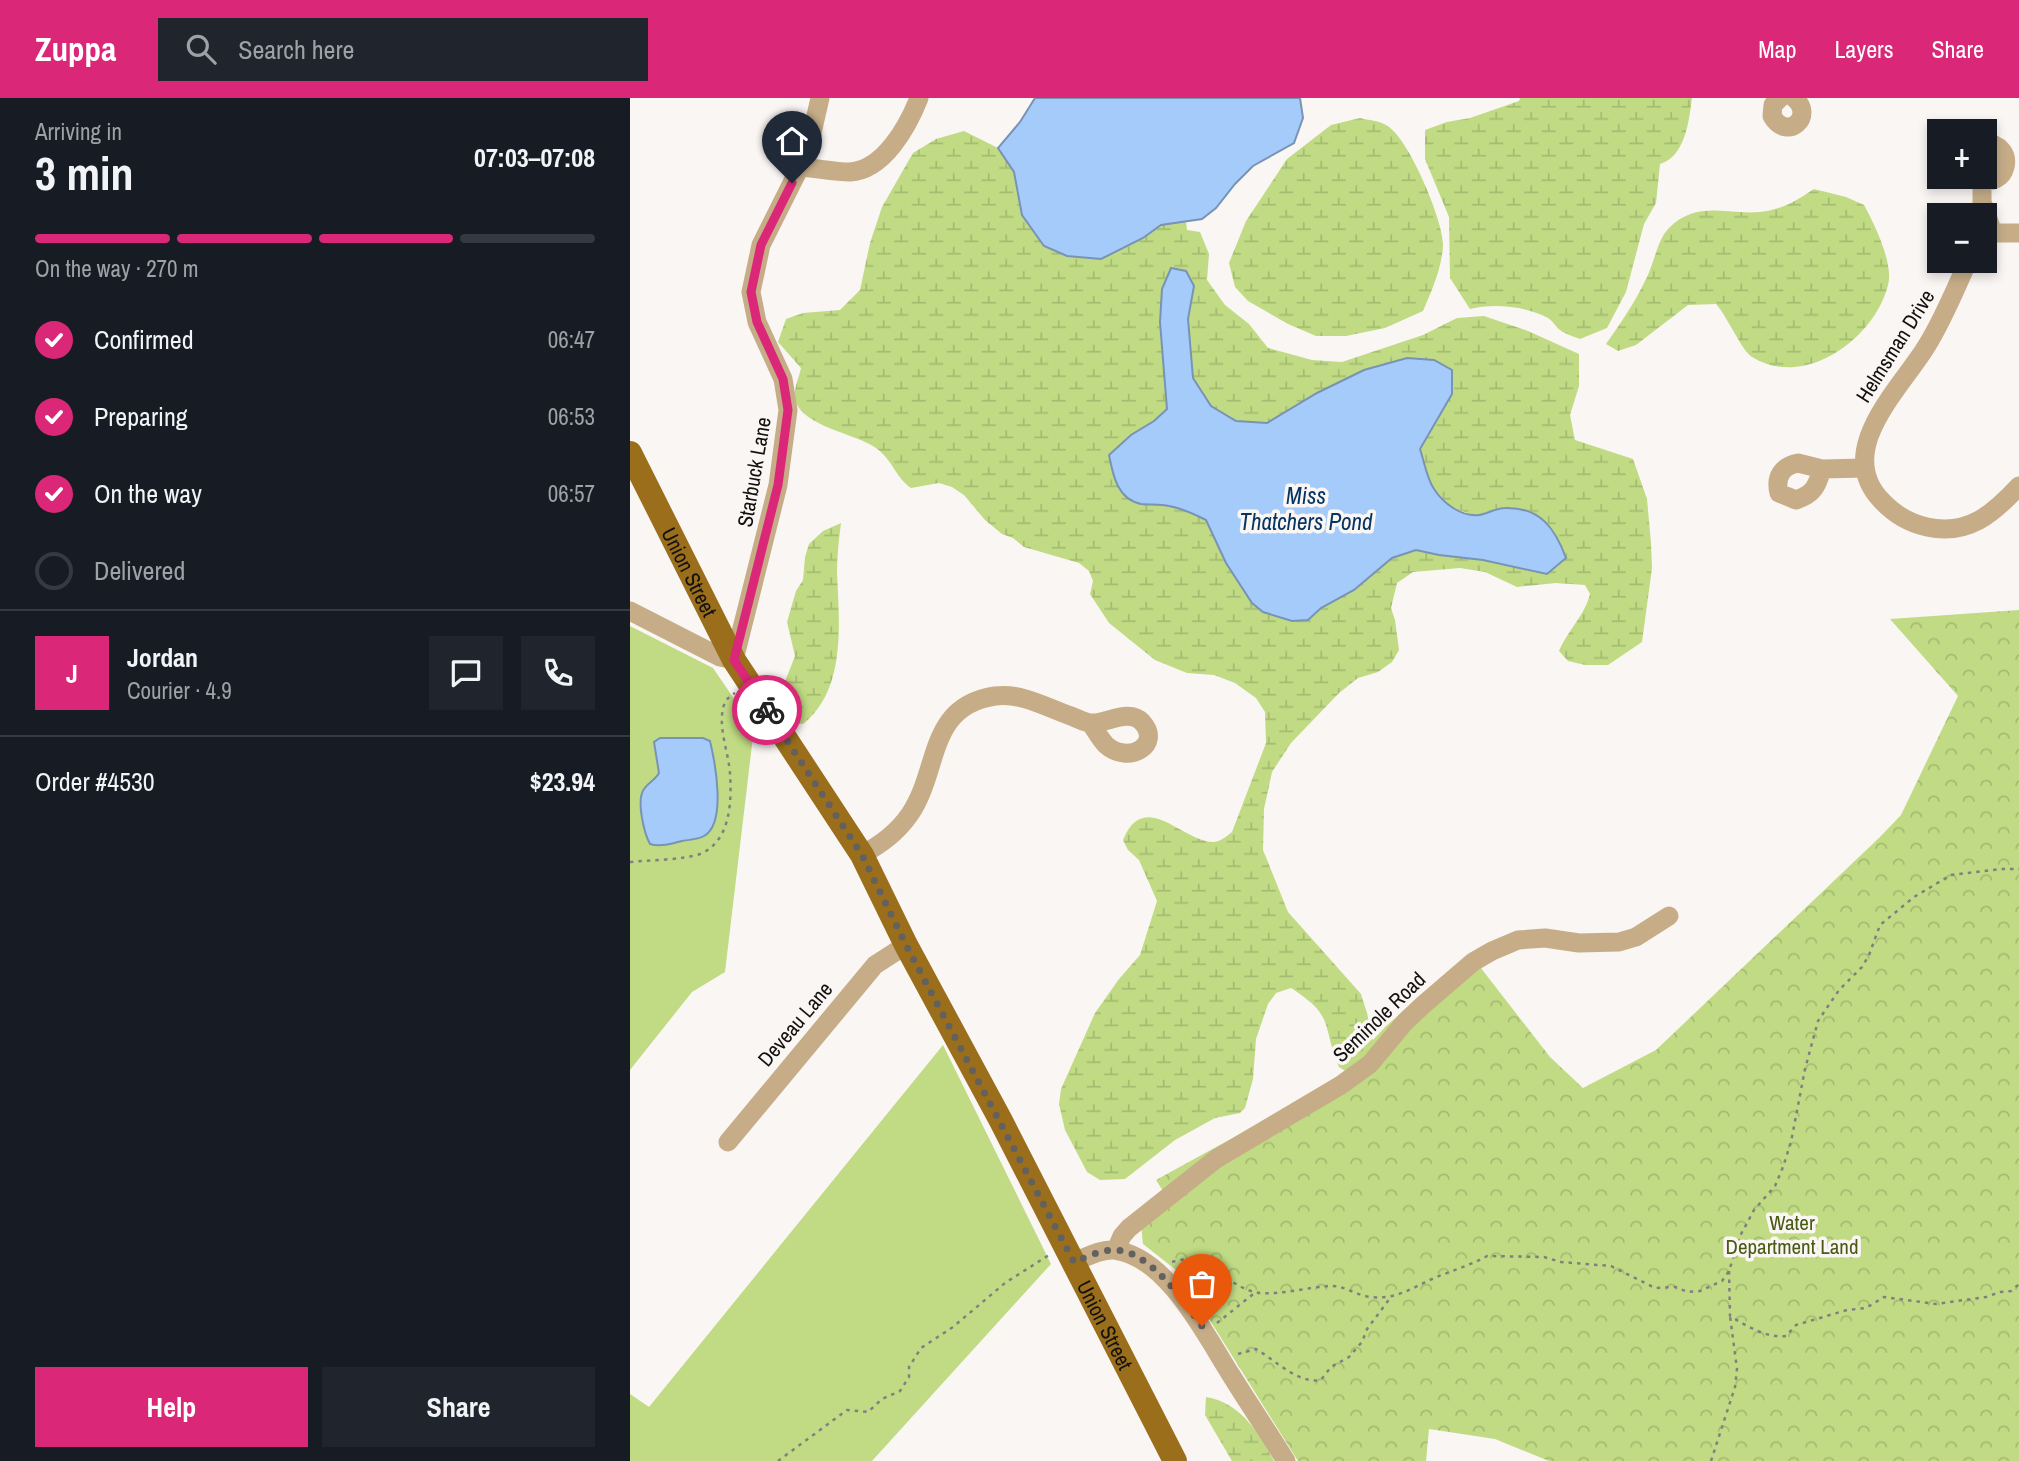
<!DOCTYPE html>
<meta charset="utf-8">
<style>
:root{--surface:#171b24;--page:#20242c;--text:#f1f3f6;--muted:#9ea1a6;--line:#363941;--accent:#db2777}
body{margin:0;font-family:"Archivo Narrow",sans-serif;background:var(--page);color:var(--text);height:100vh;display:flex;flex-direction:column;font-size:26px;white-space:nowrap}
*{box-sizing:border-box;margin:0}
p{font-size:23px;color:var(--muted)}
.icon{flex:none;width:38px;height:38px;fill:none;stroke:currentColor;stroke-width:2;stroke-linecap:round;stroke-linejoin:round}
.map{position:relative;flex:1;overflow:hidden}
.side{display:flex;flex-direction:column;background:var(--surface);width:630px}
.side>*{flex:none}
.buttons{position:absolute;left:1297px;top:21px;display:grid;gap:14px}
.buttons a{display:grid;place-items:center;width:70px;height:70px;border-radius:0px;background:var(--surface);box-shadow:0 4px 10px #0003;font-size:35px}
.pin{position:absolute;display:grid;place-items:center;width:60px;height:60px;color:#fff;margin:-72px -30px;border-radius:50% 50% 50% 0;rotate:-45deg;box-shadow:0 0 7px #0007}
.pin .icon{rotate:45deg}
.courier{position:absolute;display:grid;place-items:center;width:70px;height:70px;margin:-35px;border:5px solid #db2777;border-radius:50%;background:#fff;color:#222;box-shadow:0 2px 9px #0007}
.overview em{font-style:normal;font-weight:700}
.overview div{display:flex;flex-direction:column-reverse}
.overview{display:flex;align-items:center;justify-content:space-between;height:119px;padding:0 35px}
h1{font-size:46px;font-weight:700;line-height:52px}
.bar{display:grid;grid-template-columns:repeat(4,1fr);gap:10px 7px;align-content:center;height:84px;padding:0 35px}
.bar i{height:9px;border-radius:5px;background:var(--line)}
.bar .selected{background:var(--accent)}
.bar p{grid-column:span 4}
.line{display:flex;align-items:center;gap:18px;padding:0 35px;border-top:2px solid var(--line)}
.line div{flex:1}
.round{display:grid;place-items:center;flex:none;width:74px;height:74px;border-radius:0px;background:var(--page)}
ol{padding:0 35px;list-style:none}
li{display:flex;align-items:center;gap:21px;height:77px}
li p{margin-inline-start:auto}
li .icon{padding:7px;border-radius:50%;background:var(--accent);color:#fff;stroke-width:4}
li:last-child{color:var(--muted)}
li i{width:38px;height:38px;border:4px solid var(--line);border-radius:50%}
.action{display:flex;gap:14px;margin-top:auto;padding:14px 35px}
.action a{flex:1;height:80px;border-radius:0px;background:var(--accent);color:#fff;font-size:28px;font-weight:700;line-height:80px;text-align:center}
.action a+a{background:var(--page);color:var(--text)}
header{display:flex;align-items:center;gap:42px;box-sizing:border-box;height:98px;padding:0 35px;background:var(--accent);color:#fff}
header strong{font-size:33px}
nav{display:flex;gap:38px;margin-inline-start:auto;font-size:24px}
.search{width:490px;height:63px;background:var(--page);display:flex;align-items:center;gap:18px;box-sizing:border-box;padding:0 24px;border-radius:0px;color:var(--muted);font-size:26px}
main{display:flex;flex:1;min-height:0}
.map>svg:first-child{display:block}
.forest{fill:url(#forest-crowns)}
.wetland{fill:url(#wetland-marsh);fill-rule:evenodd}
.green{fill:#c0db84}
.water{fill:#a5cbfa;stroke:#7993b4;stroke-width:2}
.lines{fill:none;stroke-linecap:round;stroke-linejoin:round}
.path{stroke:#82807f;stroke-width:2.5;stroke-dasharray:3.5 5;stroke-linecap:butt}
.minor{stroke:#c6ad88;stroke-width:19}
.major{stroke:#9a6e1a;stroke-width:24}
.done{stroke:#636160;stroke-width:7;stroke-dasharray:0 12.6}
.route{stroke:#db2777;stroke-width:9}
.labels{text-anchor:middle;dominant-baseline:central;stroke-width:7;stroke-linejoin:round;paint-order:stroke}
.street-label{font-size:21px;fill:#121110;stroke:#faf6f4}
.park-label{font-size:21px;fill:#485a14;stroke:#faf6f4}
.water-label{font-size:23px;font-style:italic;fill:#063463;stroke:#faf6f4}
</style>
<header>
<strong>Zuppa</strong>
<div class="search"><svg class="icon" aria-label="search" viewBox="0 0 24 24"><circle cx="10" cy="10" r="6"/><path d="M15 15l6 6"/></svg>Search here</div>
<nav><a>Map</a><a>Layers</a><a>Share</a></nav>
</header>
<main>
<section class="side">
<div class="overview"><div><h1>3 min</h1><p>Arriving in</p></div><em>07:03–07:08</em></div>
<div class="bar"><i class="selected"></i><i class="selected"></i><i class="selected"></i><i></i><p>On the way · 270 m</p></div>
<ol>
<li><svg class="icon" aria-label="check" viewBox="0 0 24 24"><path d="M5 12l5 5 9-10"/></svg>Confirmed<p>06:47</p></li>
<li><svg class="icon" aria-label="check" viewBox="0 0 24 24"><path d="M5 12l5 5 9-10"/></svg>Preparing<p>06:53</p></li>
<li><svg class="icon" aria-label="check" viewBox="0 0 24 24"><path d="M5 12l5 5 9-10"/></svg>On the way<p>06:57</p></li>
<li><i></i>Delivered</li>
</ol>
<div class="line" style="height:126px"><b class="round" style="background:var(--accent);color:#fff">J</b><div><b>Jordan</b><p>Courier · 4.9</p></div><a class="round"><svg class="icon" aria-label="chat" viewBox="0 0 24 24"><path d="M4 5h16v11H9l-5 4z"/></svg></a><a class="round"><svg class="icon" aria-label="phone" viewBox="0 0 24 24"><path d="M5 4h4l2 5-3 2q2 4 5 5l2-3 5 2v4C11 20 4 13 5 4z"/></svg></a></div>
<div class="line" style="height:91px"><div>Order #4530</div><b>$23.94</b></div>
<div class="action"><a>Help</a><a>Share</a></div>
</section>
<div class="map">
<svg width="1389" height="1363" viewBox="0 0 1389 1363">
<defs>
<pattern id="forest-crowns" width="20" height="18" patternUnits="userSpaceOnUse" patternTransform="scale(1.75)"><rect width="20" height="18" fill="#c0db84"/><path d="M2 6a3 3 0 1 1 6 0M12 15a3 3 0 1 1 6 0" fill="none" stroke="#a4bb71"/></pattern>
<pattern id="wetland-marsh" width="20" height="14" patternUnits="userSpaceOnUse" patternTransform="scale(1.75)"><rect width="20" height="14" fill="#c0db84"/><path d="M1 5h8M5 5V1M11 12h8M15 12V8" fill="none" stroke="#a4bb71"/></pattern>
</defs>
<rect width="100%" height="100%" fill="#faf6f4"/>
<path class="forest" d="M1389 512V1363H919L865 1341 799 1331 796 1363H668L566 1200 546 1172 513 1146 511 1127 540 1104 526 1082 704 984 756 928 840 856 920 959 953 990 1026 952 1250 739 1271 717 1328 598 1260 521Z"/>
<path class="wetland" d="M890 0H1062C1059 23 1055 59 1030 66L1026 105 1014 126 996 194 977 230 950 241C943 238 935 236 930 232 925 228 922 222 918 220 896 208 863 205 840 211L820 180 819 119 795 61V32L817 24 840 20 889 3Z
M730 20C738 22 750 23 756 27 778 38 813 122 813 146 813 167 801 195 793 213L755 230 716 238H686L658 226 618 203 605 189 599 165 616 123 657 61 701 27Z
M334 33 368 50 384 74 392 117 513 140 531 127 556 123 557 132 570 134 579 156 577 182 595 207 619 226 638 250 682 262 712 264 793 237 827 220 854 218 898 233 949 256V288L940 317 945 342 1003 361 1017 401 1021 445 1022 470 1012 544 978 567H955L938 563 929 553C938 532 955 517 960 496L955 487 926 485 887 489 855 474 830 470 783 474 767 485 761 510 765 522 769 552 762 564 748 574 728 580 709 595 661 645 642 674 634 711 633 752 658 814 731 896 737 915 743 943 737 959 717 974 709 969C691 926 706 919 661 890L646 895 638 906 626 941 623 981 615 1010 610 1015 585 1020 545 1042 495 1081 470 1082 457 1074 435 1032 429 1006 431 991 465 915 489 881 510 857 527 803 509 762 498 752 493 742C514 690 552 743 583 744 590 744 597 738 602 734L636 645 635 614 626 600 605 585 584 577 557 575 525 562 479 525 460 496 463 483 459 473 449 465 394 449 383 440 372 436 355 422 334 397 322 389 309 385 281 390C266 380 262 361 246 350 225 335 173 329 165 302 163 292 169 280 171 270L148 244 156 221 173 215 210 212 230 192 240 145 252 109 283 55 306 41ZM564 188 558 221 563 280 581 308 606 323 637 325 687 295 822 272V295L790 351 802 389 820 409 846 418 873 410 936 460 917 476 853 462 809 457 786 452 762 460 724 492 691 510 678 522 596 465 576 422C565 416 552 410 539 408 515 403 508 411 488 391L501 337 524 323 537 311 530 224 532 191Z
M1184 91 1216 99 1234 107C1244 125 1264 166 1258 187 1245 240 1175 292 1122 259 1112 253 1097 218 1086 206L1058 207 1006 247 988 253 976 246C991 225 1005 204 1016 181 1024 166 1027 143 1038 131 1071 97 1106 123 1145 111 1160 107 1172 99 1184 91Z
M211 425C209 441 207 457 207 474 209 524 217 591 173 626L166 625 158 618 151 600 152 591 165 558 157 524 166 493 173 482 175 459 179 446 193 433Z
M576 1299C611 1305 628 1334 644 1363H602L575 1317Z"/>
<path class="green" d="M0 528 83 570 124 630 95 874 62 894 0 972Z
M313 947 421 1166 242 1363H0V1296L19 1309Z"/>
<path class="water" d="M405 0H670L673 20 664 45 623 68 605 86 586 110 572 121 531 127 513 140 471 161 437 158 414 148 392 117 384 74 368 50 390 24Z
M541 170 556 173 564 188 558 221 563 280 581 308 606 323 637 325 687 295 734 272 777 260 804 262 822 272V296L790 351C794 363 797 381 804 391 813 405 831 419 849 417 857 416 866 410 875 410 910 409 925 430 936 460L917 476 853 462 809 457 786 452 762 460 724 492 691 510 678 522 662 523 633 514 622 505 596 465 576 422C564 416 552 410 539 408 530 406 520 407 511 406 487 401 483 377 479 357L501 337 524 323 537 311 530 224 532 191Z
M30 640H73L80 643C85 664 97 725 74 738 69 741 58 742 52 743 41 746 30 749 20 746 14 735 6 702 14 691 18 685 25 682 29 675L24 644Z"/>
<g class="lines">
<path class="path" d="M0 764C18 762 54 762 70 756 100 744 102 705 100 676 99 655 87 628 94 607 96 601 100 598 105 595
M542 1164C579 1151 596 1191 630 1195 650 1197 679 1189 700 1188 714 1187 727 1198 741 1199 765 1202 782 1190 802 1181 820 1173 839 1168 857 1158L914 1159 931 1164 981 1168 1025 1190 1045 1189 1058 1194 1070 1193 1092 1183 1099 1173 1110 1138 1124 1112 1145 1088 1153 1069 1161 1044 1175 971 1188 923 1209 892 1232 869 1239 857 1250 827 1284 799 1321 777 1371 771H1389
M1099 1173 1100 1218C1117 1228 1135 1240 1156 1238L1166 1227 1217 1212 1236 1210 1254 1199 1306 1206 1356 1199 1370 1194 1381 1193 1389 1186
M587 1225 622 1197 629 1195
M608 1256 626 1251C645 1262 668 1286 691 1282L701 1269 719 1259 732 1244 737 1231 761 1199
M148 1363 217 1312 238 1314 252 1301 270 1293 279 1279V1269L291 1250 323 1229 375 1185 419 1157
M1081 1363 1105 1289 1107 1271 1100 1218"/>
<path class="minor" d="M1150 0 1143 7 1142 18C1157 44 1186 18 1164 0
M170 69C186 70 204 74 220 74 254 72 278 28 289 0
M1346 79C1378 96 1389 45 1354 45
M1352 82V104L1363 135
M1354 138 1363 135H1389
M1338 163C1325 192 1313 222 1296 249 1270 291 1203 353 1252 403 1265 417 1279 425 1297 429 1338 438 1363 416 1389 388
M1168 365 1192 371C1187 388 1184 396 1166 402L1149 395C1145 379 1152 368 1168 365Z
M1192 371 1235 370
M0 513 90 559 104 562 148 387 158 312 153 281 127 224 121 194 131 147 170 69 182 35 190 0
M232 757C251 746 267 735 280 716 310 672 297 608 365 598 390 594 418 610 441 618 447 620 455 625 461 625 476 626 499 610 512 624 533 647 498 667 476 647 470 641 466 633 461 626
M98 1044 245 867 276 847
M486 1152 492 1138 499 1130 586 1061 711 987 740 966 775 924 793 907 843 864 862 853 888 842 915 840 949 845 989 844 1006 839 1039 818
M444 1164C456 1159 471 1151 484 1152 537 1158 576 1238 601 1277 619 1306 638 1334 656 1363"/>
<path class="major" id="s1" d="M0 355 104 562 232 757 276 847 370 1021 545 1363"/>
</g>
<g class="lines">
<path class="done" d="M137 612 232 757 276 847 444 1164C455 1160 468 1153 481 1152 517 1149 554 1203 572 1228"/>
<path class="route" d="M137 612 104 562 148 387 158 312 153 281 127 224 121 194 131 147 162 85"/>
</g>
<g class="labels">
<g class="street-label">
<text transform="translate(1265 248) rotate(-58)">Helmsman Drive</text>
<text transform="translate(124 374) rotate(-80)">Starbuck Lane</text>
<text stroke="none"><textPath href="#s1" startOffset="133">Union Street</textPath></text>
<text transform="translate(749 919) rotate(-44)">Seminole Road</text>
<text transform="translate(165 926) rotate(-50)">Deveau Lane</text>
<text stroke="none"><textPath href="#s1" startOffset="994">Union Street</textPath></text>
</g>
<g class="park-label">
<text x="1162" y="1124">Water<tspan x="1162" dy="24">Department Land</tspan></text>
</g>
<g class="water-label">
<text x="676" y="397">Miss<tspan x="676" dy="26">Thatchers Pond</tspan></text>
</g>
</g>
</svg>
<div class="buttons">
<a>+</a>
<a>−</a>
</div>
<div class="pin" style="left:572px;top:1228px;background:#ea580c"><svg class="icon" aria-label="bag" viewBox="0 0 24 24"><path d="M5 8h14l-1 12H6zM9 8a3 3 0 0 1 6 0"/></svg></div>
<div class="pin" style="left:162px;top:85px;background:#1f2937"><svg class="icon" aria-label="home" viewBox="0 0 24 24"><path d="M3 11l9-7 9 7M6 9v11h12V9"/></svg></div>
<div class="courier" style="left:137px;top:612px"><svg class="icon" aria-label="bike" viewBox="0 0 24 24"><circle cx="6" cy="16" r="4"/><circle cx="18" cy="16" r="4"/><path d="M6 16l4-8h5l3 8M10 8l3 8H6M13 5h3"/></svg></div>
</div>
</main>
